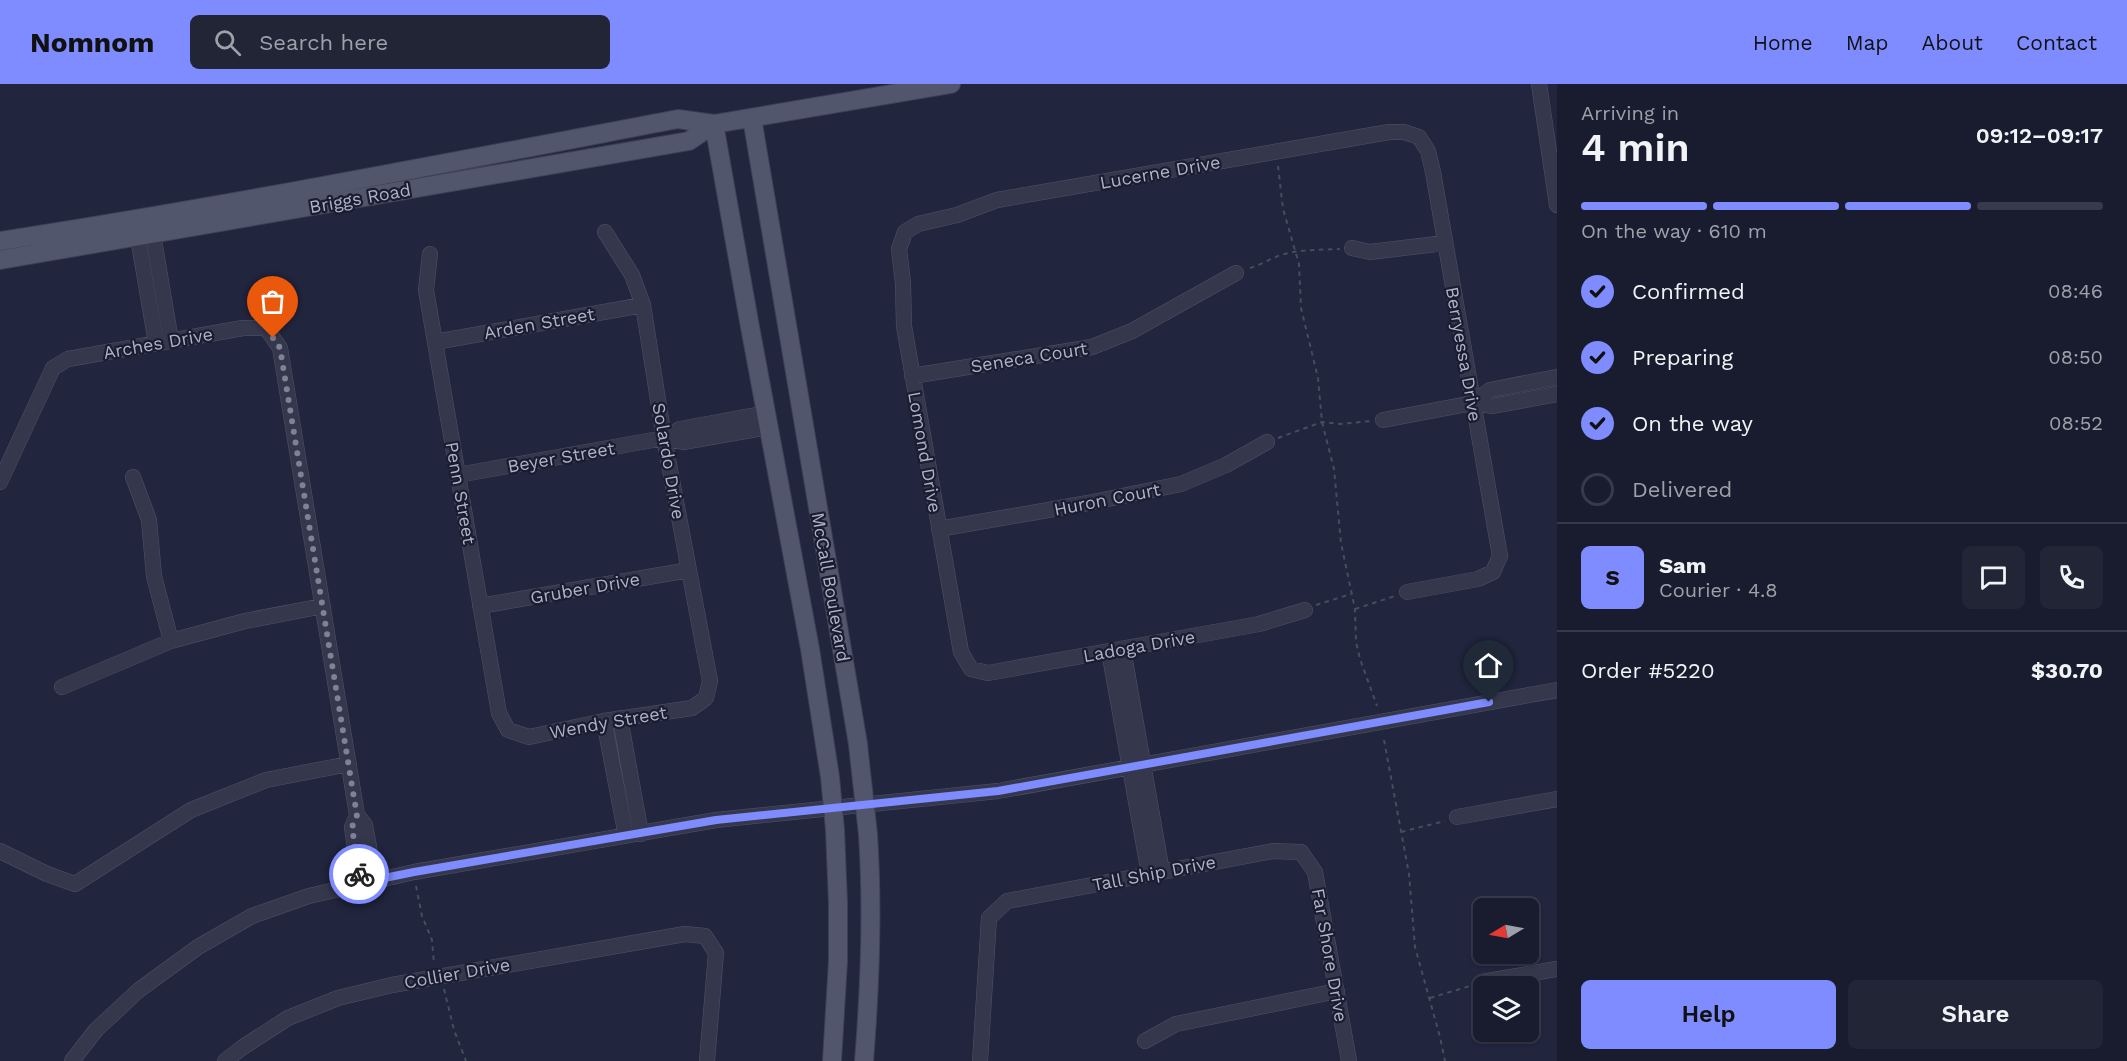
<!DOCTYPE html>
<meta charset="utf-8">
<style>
:root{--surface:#191c2e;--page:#222536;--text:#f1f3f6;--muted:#9fa1aa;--line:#373a4a;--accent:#7e8cff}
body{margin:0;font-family:"Work Sans",sans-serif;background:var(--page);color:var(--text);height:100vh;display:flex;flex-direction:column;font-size:22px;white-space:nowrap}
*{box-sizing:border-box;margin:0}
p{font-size:20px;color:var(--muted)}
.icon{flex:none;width:33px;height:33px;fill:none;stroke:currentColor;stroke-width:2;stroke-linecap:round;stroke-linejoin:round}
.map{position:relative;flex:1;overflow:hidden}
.panel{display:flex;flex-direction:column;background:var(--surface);width:570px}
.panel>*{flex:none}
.needle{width:39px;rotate:260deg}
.tools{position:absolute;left:1473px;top:814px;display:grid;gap:12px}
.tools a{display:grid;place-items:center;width:66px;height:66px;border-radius:9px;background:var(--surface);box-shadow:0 2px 4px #0004,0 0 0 2px var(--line);font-size:30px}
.pin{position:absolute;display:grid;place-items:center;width:51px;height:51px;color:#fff;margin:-62px -26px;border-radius:50% 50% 50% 0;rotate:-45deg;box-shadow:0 0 6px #0007}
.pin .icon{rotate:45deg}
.courier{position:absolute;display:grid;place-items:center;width:60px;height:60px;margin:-30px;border:4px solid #7e8cff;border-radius:50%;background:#fff;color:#222;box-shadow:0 2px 8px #0007}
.summary em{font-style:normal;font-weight:600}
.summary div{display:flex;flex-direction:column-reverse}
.summary{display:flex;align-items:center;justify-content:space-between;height:102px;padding:0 24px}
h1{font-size:39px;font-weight:600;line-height:45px}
.bar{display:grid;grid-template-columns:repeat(4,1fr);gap:9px 6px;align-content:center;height:72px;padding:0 24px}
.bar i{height:8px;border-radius:4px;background:var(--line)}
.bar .selected{background:var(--accent)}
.bar p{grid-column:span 4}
.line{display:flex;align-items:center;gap:15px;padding:0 24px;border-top:2px solid var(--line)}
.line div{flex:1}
.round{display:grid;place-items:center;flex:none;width:63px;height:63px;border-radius:9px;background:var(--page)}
ol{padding:0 24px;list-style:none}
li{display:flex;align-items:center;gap:18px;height:66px}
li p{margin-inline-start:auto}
li .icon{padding:6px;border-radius:50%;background:var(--accent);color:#111;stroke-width:4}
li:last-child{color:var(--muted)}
li i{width:33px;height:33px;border:3px solid var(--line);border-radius:50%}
.primary-button{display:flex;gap:12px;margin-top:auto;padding:12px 24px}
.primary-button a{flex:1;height:69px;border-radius:9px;background:var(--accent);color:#111;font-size:24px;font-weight:600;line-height:69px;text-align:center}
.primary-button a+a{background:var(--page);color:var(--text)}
header{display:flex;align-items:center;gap:36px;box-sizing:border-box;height:84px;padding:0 30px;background:var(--accent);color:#111}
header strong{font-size:28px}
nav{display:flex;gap:33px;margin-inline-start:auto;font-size:21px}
.search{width:420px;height:54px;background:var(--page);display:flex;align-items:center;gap:15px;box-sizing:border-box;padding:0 21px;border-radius:9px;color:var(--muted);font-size:22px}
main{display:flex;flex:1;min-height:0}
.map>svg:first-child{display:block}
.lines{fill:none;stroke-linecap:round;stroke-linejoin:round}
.minor-casing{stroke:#505267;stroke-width:16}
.major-casing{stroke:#3e4155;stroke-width:20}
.path{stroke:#41505b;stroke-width:2;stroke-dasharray:4.5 4.5;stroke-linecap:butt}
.minor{stroke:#35384d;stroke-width:15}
.major{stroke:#52566d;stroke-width:18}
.done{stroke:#7e8197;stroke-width:6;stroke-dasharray:0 10.8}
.route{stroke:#7e8cff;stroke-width:8}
.labels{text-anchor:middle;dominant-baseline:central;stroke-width:4.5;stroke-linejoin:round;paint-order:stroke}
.street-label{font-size:18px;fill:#b0b2c8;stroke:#1a1d31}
</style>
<header>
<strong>Nomnom</strong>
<div class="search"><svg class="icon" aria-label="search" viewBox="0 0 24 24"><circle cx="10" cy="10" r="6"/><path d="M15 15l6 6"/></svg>Search here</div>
<nav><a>Home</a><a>Map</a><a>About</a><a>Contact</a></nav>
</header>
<main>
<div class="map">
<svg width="1557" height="977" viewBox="0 0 1557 977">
<rect width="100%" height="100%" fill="#21253d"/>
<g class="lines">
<g class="minor-casing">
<path id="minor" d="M1539 0 1557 121
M151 138 171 257
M136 142 156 259
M1352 164 1370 168 1445 159
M430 170 426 206 499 629 508 646 529 653 604 637 692 624 706 614 710 597 664 354 643 221 632 191 605 148
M435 258 643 221
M912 292 1092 263 1132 247 1236 189
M1473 319 1490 306 1557 293
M1383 336 1473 319 1493 322 1557 310
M664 354 683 358 769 343
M458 391 664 354 680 345 767 329
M133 393 149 436 154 492 171 557
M0 398 53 284 68 275 243 244H266L280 264 357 731 365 741 375 796
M939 445 1088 419 1181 400 1226 381 1267 358
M480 522 689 486
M1305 526 1259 540 988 589 971 585 961 568 904 242 903 199 899 165 905 148 918 140 957 131 997 116 1389 48H1404L1419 53 1428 67 1433 88 1500 472 1493 488 1478 495 1407 508
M1123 565 1162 788
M1109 567 1149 790
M62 603 171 557 245 537 323 522
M620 634 641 750
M604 637 626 752
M357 731 352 743 360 799
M1457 733 1557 715
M0 767 47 790 75 800 191 726 266 696 349 680
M1482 898 1557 885
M1145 957 1176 940 1337 907
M72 977 96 946 139 906 198 863 252 832 309 812 414 788 716 736 998 707 1557 606
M225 977 243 963 288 934 338 914 392 901 685 850 705 852 716 869 707 977
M980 977 989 834 1007 817 1273 767 1301 768 1315 788 1349 977"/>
</g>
<g class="major-casing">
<path id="major" d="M752 34 858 660C861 690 865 721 868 751 873 826 870 903 864 977
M714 40 750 243 810 565 830 693 835 746 838 819V877L832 977
M0 157C227 122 452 78 678 35L714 40 951 0
M0 176 689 57 714 40"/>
</g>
<path class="path" d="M1278 82 1283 125 1299 180 1301 224 1318 294 1322 338 1334 385 1341 459 1355 525 1356 558 1360 575 1377 622
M1250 184C1261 181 1271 174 1281 171 1301 165 1320 166 1340 165
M1278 354 1322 338 1340 340 1371 337
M1316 521 1351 510
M1355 525 1395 512
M1384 656 1409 790 1415 863 1440 953 1445 977
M1401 748 1445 737
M416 802 422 832 432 856 434 880
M444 905 454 946 466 977
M1430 914 1470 902"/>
<use href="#minor" class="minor"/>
<use href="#major" class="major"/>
</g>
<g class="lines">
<path class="done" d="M273 254 280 264 354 714 357 731 352 743 359 790"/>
<path class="route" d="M359 790 360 799 414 788 716 736 998 707 1489 618"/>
</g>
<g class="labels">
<g class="street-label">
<text transform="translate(1160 88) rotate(-10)">Lucerne Drive</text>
<text transform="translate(360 114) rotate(-10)">Briggs Road</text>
<text transform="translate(539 239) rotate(-10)">Arden Street</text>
<text transform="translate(158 259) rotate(-10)">Arches Drive</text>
<text transform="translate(1464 270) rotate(80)">Berryessa Drive</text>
<text transform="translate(1029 273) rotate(-9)">Seneca Court</text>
<text transform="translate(925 368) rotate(80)">Lomond Drive</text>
<text transform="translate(561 373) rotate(-10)">Beyer Street</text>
<text transform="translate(669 377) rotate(80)">Solardo Drive</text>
<text transform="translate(461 409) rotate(80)">Penn Street</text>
<text transform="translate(1107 415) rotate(-11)">Huron Court</text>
<text transform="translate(831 503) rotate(80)">McCall Boulevard</text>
<text transform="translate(585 504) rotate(-10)">Gruber Drive</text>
<text transform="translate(1139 562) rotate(-10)">Ladoga Drive</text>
<text transform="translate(608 638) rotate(-10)">Wendy Street</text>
<text transform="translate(1154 789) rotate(-11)">Tall Ship Drive</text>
<text transform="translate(1330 871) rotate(80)">Far Shore Drive</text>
<text transform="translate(457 889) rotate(-10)">Collier Drive</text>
</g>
</g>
</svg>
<div class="tools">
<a><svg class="needle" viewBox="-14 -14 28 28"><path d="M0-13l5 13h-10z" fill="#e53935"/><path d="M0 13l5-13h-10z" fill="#9fa1aa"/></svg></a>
<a><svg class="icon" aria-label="layers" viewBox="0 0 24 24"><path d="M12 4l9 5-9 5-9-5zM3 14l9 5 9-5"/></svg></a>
</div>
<div class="pin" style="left:273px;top:254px;background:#ea580c"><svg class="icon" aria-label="bag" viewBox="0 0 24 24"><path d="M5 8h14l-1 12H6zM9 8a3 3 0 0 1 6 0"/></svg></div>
<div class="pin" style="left:1489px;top:618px;background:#1f2937"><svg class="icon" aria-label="home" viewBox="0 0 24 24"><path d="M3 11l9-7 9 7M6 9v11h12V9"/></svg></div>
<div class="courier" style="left:359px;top:790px"><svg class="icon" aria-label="bike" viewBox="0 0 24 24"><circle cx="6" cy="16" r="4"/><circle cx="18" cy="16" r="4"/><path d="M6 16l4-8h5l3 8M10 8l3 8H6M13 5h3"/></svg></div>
</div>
<section class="panel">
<div class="summary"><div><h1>4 min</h1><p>Arriving in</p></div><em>09:12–09:17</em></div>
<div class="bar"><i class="selected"></i><i class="selected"></i><i class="selected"></i><i></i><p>On the way · 610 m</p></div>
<ol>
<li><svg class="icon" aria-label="check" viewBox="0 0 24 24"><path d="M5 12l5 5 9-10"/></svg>Confirmed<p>08:46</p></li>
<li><svg class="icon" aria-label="check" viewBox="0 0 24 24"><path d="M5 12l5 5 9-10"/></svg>Preparing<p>08:50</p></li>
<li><svg class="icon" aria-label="check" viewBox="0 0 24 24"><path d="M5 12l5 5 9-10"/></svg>On the way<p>08:52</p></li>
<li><i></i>Delivered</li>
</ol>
<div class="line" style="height:108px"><b class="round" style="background:var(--accent);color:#111">S</b><div><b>Sam</b><p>Courier · 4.8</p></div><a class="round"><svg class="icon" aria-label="chat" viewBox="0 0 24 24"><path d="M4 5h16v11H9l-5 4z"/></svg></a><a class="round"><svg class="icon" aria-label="phone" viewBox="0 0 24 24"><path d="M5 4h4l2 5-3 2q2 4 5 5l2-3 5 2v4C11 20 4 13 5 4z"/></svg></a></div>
<div class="line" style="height:78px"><div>Order #5220</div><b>$30.70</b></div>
<div class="primary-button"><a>Help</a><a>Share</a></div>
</section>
</main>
